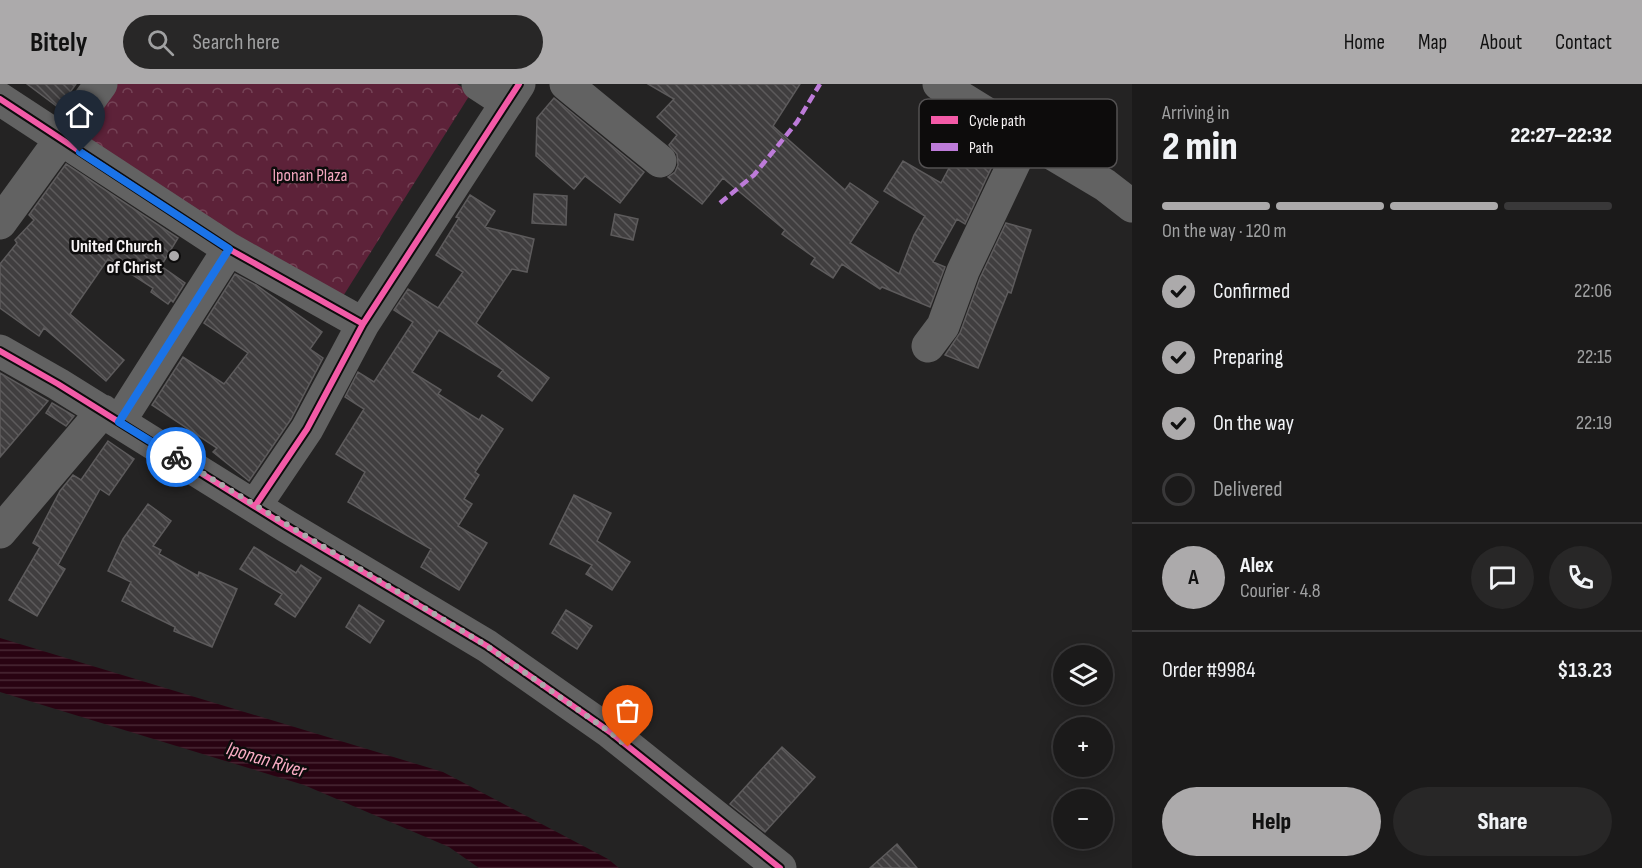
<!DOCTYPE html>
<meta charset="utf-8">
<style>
:root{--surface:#1b1a1a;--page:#282727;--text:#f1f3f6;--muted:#a0a1a2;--line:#393839;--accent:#acaaab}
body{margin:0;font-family:"Sofia Sans Condensed",sans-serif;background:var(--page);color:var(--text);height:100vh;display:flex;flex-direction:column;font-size:22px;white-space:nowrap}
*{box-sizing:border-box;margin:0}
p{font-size:20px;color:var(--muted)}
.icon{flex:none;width:33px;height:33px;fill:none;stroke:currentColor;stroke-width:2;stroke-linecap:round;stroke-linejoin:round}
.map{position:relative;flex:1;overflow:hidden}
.sheet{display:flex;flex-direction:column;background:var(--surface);width:510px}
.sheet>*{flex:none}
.tools{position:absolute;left:1053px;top:561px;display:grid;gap:12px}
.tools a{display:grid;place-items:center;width:60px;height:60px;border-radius:50%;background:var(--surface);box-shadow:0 3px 15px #0003,0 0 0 2px var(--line);font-size:30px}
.pin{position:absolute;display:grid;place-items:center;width:51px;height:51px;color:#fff;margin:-62px -26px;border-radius:50% 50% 50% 0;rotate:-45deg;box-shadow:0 0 6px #0007}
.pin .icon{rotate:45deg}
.courier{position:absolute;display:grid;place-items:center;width:60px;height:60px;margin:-30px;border:4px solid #1a73e8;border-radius:50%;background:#fff;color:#222;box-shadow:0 2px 8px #0007}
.head em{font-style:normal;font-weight:800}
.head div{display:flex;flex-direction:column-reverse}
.head{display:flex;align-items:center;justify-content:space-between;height:102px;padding:0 30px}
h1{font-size:39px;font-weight:800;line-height:45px}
.bar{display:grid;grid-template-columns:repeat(4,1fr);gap:9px 6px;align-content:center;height:72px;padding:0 30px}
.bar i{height:8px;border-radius:4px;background:var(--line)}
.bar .selected{background:var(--accent)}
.bar p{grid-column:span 4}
.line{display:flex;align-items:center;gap:15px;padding:0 30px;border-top:2px solid var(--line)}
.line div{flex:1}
.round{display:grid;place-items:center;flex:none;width:63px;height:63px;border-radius:32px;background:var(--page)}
ol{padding:0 30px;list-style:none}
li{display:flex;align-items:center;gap:18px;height:66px}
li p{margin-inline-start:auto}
li .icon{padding:6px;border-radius:50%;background:var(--accent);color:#111;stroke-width:4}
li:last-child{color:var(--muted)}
li i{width:33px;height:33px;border:3px solid var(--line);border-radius:50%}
.primary-button{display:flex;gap:12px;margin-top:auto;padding:12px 30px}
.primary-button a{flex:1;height:69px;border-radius:36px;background:var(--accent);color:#111;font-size:24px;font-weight:800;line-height:69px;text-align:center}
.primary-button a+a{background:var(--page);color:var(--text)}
header{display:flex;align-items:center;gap:36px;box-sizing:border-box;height:84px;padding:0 30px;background:var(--accent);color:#111}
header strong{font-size:28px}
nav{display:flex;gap:33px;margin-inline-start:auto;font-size:21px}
.search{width:420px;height:54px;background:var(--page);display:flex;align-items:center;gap:15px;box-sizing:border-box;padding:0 21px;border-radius:33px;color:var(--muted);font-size:22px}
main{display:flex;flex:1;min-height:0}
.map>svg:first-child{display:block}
.park{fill:url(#park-crowns)}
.water{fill:url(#water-rules)}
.building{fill:url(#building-back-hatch);stroke:#5d5b5c;stroke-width:1.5}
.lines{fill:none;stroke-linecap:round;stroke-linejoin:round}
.minor{stroke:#626262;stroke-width:33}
.quiet{stroke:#bd7bd9;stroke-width:4.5;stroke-dasharray:9 4.5;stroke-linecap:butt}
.cycleway-casing{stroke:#0d0c0c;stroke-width:10}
.cycleway{stroke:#f35aa7;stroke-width:6}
.done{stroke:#acaaab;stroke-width:6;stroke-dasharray:0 10.8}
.route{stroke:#1a73e8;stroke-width:8}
.poi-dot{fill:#acaaab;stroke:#0d0c0c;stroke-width:2}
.labels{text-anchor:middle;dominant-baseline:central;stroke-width:5;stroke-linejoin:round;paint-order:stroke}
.park-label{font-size:18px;fill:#f3a6be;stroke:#0d0c0c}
.poi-label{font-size:18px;font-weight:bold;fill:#f6f3f4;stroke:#0d0c0c;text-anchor:end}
.water-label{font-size:20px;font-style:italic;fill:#fbadc5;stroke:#0d0c0c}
.key{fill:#0d0c0c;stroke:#535152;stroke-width:1.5}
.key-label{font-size:16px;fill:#f6f3f4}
</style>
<header>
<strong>Bitely</strong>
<div class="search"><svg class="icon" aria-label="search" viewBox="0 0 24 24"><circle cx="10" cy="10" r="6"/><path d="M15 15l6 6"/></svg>Search here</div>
<nav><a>Home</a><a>Map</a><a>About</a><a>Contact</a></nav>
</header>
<main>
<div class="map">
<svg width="1132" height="784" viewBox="0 0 1132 784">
<defs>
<pattern id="park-crowns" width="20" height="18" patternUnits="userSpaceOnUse" patternTransform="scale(1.5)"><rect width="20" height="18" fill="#5d2239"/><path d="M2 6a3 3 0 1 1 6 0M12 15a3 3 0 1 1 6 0" fill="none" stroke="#754356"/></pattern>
<pattern id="water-rules" width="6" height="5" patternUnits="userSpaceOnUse" patternTransform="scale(1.5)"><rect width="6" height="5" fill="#290312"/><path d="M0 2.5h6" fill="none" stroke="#492835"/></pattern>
<pattern id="building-back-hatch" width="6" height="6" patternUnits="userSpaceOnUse" patternTransform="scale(1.5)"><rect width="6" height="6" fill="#403e3f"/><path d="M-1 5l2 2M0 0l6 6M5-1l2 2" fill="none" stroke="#5c5a5b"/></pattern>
</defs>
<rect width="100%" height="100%" fill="#242323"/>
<path class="park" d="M92 0H457L471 9 340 217 63 45Z"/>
<path class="water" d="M0 554 443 688 608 775 619 784H479L449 763 304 701 0 608Z"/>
<path class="building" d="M27 0H76L59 24Z
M648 0H800L773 42 845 106 850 99 878 118 850 159 899 190 914 151 925 132 884 107 903 77 941 99 963 58 930 37 939 22 1002 61 965 140 957 135 933 178 945 183 930 223 882 203 880 205 842 180 833 194 811 180 815 174 782 150 785 146 723 94 702 120 668 93 675 88 678 81 677 70 669 61 677 51 657 33 674 15Z
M554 14 644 88 620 119 585 92 574 105 536 72 537 34Z
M66 80 178 154 161 182 185 199 173 218 171 216 168 220 151 208 153 204 108 175 70 230 124 276 106 297 44 244 39 252 0 224V180L17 159 15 156 34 136 29 131Z
M534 110 567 112 566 141 532 139Z
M470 111 495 127 485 143 534 155 527 188 512 185 476 239 549 294 532 317 498 292 503 286 439 246 412 288 441 306 438 310 479 336 482 331 503 345 475 388 479 391 464 415 472 420 458 442 487 459 459 506 421 483 431 465 348 418 365 388 336 370 364 325 345 313 358 288 374 298 413 238 394 226 408 205 438 224 463 188 436 171 459 134 456 133Z
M615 130 638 135 633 156 611 151Z
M1006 139 1031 146 1011 209 1008 208 978 284 945 271 960 249 980 194Z
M235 190 256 201 322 248 310 265 323 274 291 335 249 397 213 368 217 364 152 321 183 273 224 300 248 269 204 239Z
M0 289 48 317 0 373Z
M52 319 74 332 66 342 46 329Z
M108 357 134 375 109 411 100 405 58 481 65 485 37 532 9 516 40 463 33 459 60 407 73 391 81 396Z
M574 411 611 429 597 457 630 478 612 506 586 490 592 481 550 460Z
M148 420 171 437 153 462 161 466 159 470 198 492 199 488 237 505 212 563 174 547 175 543 122 517 131 498 108 487 123 455Z
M254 463 296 489 301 481 321 494 295 533 275 520 282 510 240 485Z
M359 521 384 537 370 559 346 543Z
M566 526 592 542 577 565 552 549Z
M782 663 815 693 765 748 730 720Z
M897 760 917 784H870Z"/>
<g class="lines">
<path class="minor" d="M478 0 507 19
M566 0 660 77
M939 0 1026 54 1105 101 1132 122
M0 15 229 165 363 240
M0 139 101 0
M928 262 943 242 963 187 1026 54
M0 267 58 300 286 442 487 562 610 648 780 784
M119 338 229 165
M255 422 307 345 363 240 519 0
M0 448 103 327"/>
<path class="quiet" d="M720 119 754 91 797 38 820 0"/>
<g class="cycleway-casing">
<path id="cycleway" d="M0 15 229 165 363 240
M0 267 58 300 286 442 487 562 610 648 780 784
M255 422 307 345 363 240 519 0"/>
</g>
<use href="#cycleway" class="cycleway"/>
</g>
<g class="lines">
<path class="done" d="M176 373 487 562 610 648 628 663"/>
<path class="route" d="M80 68 229 165 119 338 176 373"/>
</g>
<circle class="poi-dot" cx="174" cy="172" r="6"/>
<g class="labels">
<g class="park-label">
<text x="310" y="91">Iponan Plaza</text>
</g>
<g class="poi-label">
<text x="162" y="162">United Church<tspan x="162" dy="21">of Christ</tspan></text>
</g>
<g class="water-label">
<text transform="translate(266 676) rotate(17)">Iponan River</text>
</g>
</g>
<rect x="919" y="15" width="198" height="69" rx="9" class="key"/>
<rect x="931" y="32" width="27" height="8" fill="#f35aa7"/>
<rect x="931" y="59" width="27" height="8" fill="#bd7bd9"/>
<g class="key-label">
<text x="969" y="42">Cycle path</text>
<text x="969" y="69">Path</text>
</g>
</svg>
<div class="tools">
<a><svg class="icon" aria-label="layers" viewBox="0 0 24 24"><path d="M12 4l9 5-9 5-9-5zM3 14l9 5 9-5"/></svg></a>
<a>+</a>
<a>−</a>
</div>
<div class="pin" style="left:628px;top:663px;background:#ea580c"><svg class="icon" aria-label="bag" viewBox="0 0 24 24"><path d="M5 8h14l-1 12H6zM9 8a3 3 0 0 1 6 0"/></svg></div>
<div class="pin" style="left:80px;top:68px;background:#1f2937"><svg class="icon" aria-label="home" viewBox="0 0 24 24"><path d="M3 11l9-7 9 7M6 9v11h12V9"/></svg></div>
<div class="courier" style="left:176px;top:373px"><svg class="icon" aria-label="bike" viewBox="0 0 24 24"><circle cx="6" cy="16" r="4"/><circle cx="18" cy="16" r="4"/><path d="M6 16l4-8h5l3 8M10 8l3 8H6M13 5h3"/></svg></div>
</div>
<section class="sheet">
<div class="head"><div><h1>2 min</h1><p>Arriving in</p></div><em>22:27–22:32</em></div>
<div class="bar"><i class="selected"></i><i class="selected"></i><i class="selected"></i><i></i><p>On the way · 120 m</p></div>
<ol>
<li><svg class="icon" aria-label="check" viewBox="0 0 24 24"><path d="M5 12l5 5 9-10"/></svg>Confirmed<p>22:06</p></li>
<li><svg class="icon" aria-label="check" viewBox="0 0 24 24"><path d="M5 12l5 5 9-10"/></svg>Preparing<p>22:15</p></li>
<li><svg class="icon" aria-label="check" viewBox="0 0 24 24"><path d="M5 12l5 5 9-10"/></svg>On the way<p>22:19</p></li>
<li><i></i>Delivered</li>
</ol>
<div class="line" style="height:108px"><b class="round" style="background:var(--accent);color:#111">A</b><div><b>Alex</b><p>Courier · 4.8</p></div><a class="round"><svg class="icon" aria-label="chat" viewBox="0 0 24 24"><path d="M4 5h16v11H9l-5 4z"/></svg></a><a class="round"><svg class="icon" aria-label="phone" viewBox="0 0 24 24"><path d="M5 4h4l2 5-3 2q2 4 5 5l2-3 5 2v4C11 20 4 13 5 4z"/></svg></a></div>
<div class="line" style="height:78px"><div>Order #9984</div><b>$13.23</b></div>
<div class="primary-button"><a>Help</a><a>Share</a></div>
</section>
</main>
